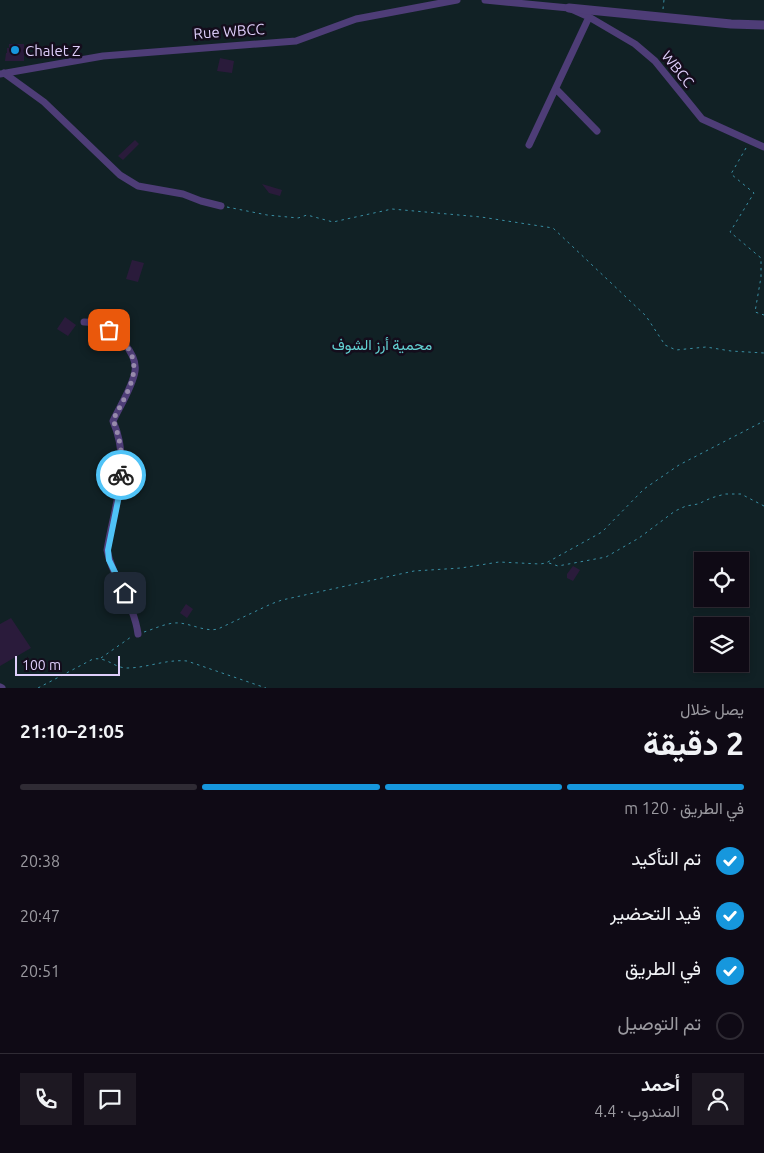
<!DOCTYPE html>
<html lang="ar">
<meta charset="utf-8">
<style>
:root{--surface:#0f0a15;--page:#1d1822;--text:#f1f3f6;--muted:#9b9aa0;--line:#2f2b34;--accent:#1697dd}
body{margin:0;font-family:Ubuntu,Vazirmatn,sans-serif;background:var(--page);color:var(--text);direction:rtl;height:100vh;display:flex;flex-direction:column;font-size:19px;white-space:nowrap}
*{box-sizing:border-box;margin:0}
p{font-size:16px;color:var(--muted)}
.icon{flex:none;width:28px;height:28px;fill:none;stroke:currentColor;stroke-width:2;stroke-linecap:round;stroke-linejoin:round}
.map{position:relative;height:688px;overflow:hidden;direction:ltr}
.sheet{display:flex;flex-direction:column;background:var(--surface);flex:1}
.sheet>*{flex:none}
.fabs{position:absolute;left:694px;top:552px;display:grid;gap:10px}
.fabs a{display:grid;place-items:center;width:55px;height:55px;border-radius:0px;background:var(--surface);box-shadow:0 2px 8px #0003,0 0 0 1px var(--line);font-size:25px}
.scale{position:absolute;left:15px;bottom:12px;width:105px;box-sizing:border-box;padding-left:5px;border:2px solid #decefa;border-top:0;font-size:14px;line-height:18px;white-space:nowrap;color:#decefa;-webkit-text-stroke:4px #140d1c;paint-order:stroke}
.pin{position:absolute;display:grid;place-items:center;width:42px;height:42px;color:#fff;margin:-21px;border-radius:10px;box-shadow:0 2px 8px #0006}
.courier{position:absolute;display:grid;place-items:center;width:50px;height:50px;margin:-25px;border:4px solid #4fc3f7;border-radius:50%;background:#fff;color:#222;box-shadow:0 1px 6px #0007}
.overview em{font-style:normal;font-weight:700}
.overview div{display:flex;flex-direction:column-reverse}
.overview{display:flex;align-items:center;justify-content:space-between;height:85px;padding:0 20px}
h1{font-size:32px;font-weight:700;line-height:38px}
.bar{display:grid;grid-template-columns:repeat(4,1fr);gap:8px 5px;align-content:center;height:60px;padding:0 20px}
.bar i{height:6px;border-radius:4px;background:var(--line)}
.bar .on{background:var(--accent)}
.bar p{grid-column:span 4}
.line{display:flex;align-items:center;gap:12px;padding:0 20px;border-top:1px solid var(--line)}
.line div{flex:1}
.round{display:grid;place-items:center;flex:none;width:52px;height:52px;border-radius:0px;background:var(--page)}
ol{padding:0 20px;list-style:none}
li{display:flex;align-items:center;gap:15px;height:55px}
li p{margin-inline-start:auto}
li .icon{padding:5px;border-radius:50%;background:var(--accent);color:#fff;stroke-width:4}
li:last-child{color:var(--muted)}
li i{width:28px;height:28px;border:2px solid var(--line);border-radius:50%}
.map>svg:first-child{display:block}
.green{fill:#112125;fill-rule:evenodd}
.building{fill:#2a1b3b}
.lines{fill:none;stroke-linecap:round;stroke-linejoin:round}
.path{stroke:#398ea3;stroke-width:1;stroke-dasharray:2.5 4;stroke-linecap:butt}
.minor{stroke:#4e3d77;stroke-width:7}
.tertiary{stroke:#4e3d77;stroke-width:9}
.done{stroke:#978aac;stroke-width:5;stroke-dasharray:0 9}
.route{stroke:#4fc3f7;stroke-width:6}
.poi-dot{fill:#1697dd;stroke:#140d1c;stroke-width:2}
.labels{text-anchor:middle;dominant-baseline:central;stroke-width:5;stroke-linejoin:round;paint-order:stroke}
.street-label{font-size:15px;fill:#decefa;stroke:#140d1c}
.poi-label{font-size:15px;fill:#decefa;stroke:#140d1c;text-anchor:start}
.park-label{font-size:15px;fill:#62d1d2;stroke:#140d1c}
</style>
<div class="map">
<svg width="764" height="688" viewBox="0 0 764 688">
<rect width="100%" height="100%" fill="#140d1c"/>
<path class="green" d="M0 0H764V688H0ZM702 561H740V599H702ZM702 626H740V664H702Z"/>
<path class="building" d="M9 44H24V61H5L6 53H7V48H9Z
M220 58 234 61 232 73 217 71Z
M135 140 139 144 123 160 118 156Z
M262 184 282 190 280 196 269 193Z
M132 260 144 263 138 282 126 279Z
M65 317 76 325 68 336 57 329Z
M573 566 580 570 573 581 567 578V574Z
M186 604 193 609 187 618 180 613Z
M11 618 31 648 0 666V624Z"/>
<g class="lines">
<path class="path" d="M663 9 664 0
M746 148 731 174 754 193 730 232 761 258V277L755 312 764 315
M227 207 267 215 298 218 307 215 333 222 392 209 481 217 553 228 646 316 665 345 676 350 706 347 731 351 764 353
M549 563 558 566 606 557 639 538 675 511 686 506 698 504 711 498 725 494H741L764 506
M144 632C154 629 168 622 179 623 192 624 205 632 218 629L271 604 282 600 414 571 461 568 499 562 540 564 546 563 602 532 644 489 679 465 764 421
M101 658 131 637
M38 688 93 659C108 657 114 668 127 668 147 668 166 659 187 661L266 688"/>
<path class="minor" d="M485 0 569 8 589 17 635 44 655 61 702 119 764 147
M4 73 44 102 120 175 138 186 183 194 201 201 221 206
M0 74 103 56 296 41 356 19 457 0
M556 89 597 131
M529 145 589 17
M84 322C89 322 94 322 99 324 114 328 138 354 135 371 133 386 120 406 113 421 132 465 114 506 107 550 113 580 134 603 138 634
M0 687 2 688"/>
<path class="tertiary" d="M569 8 731 24 764 25"/>
</g>
<g class="lines">
<path class="done" d="M109 330C151 359 131 385 113 420 120 437 123 456 121 475"/>
<path class="route" d="M121 475V486L108 550 109 560 125 593"/>
</g>
<circle class="poi-dot" cx="15" cy="50" r="5"/>
<g class="labels">
<g class="street-label">
<text transform="translate(229 31) rotate(-4)">Rue WBCC</text>
<text transform="translate(678 69) rotate(51)">WBCC</text>
</g>
<g class="poi-label">
<text x="25" y="50">Chalet Z</text>
</g>
<g class="park-label">
<text x="382" y="344">محمية أرز الشوف</text>
</g>
</g>
</svg>
<div class="fabs">
<a><svg class="icon" aria-label="locate" viewBox="0 0 24 24"><circle cx="12" cy="12" r="6"/><path d="M12 2v4M12 18v4M2 12h4M18 12h4"/></svg></a>
<a><svg class="icon" aria-label="layers" viewBox="0 0 24 24"><path d="M12 4l9 5-9 5-9-5zM3 14l9 5 9-5"/></svg></a>
</div>
<div class="scale">100 m</div>
<div class="pin" style="left:109px;top:330px;background:#ea580c"><svg class="icon" aria-label="bag" viewBox="0 0 24 24"><path d="M5 8h14l-1 12H6zM9 8a3 3 0 0 1 6 0"/></svg></div>
<div class="pin" style="left:125px;top:593px;background:#1f2937"><svg class="icon" aria-label="home" viewBox="0 0 24 24"><path d="M3 11l9-7 9 7M6 9v11h12V9"/></svg></div>
<div class="courier" style="left:121px;top:475px"><svg class="icon" aria-label="bike" viewBox="0 0 24 24"><circle cx="6" cy="16" r="4"/><circle cx="18" cy="16" r="4"/><path d="M6 16l4-8h5l3 8M10 8l3 8H6M13 5h3"/></svg></div>
</div>
<section class="sheet">
<div class="overview"><div><h1>2 دقيقة</h1><p>يصل خلال</p></div><em>21:05–21:10</em></div>
<div class="bar"><i class="on"></i><i class="on"></i><i class="on"></i><i></i><p>في الطريق · 120 m</p></div>
<ol>
<li><svg class="icon" aria-label="check" viewBox="0 0 24 24"><path d="M5 12l5 5 9-10"/></svg>تم التأكيد<p>20:38</p></li>
<li><svg class="icon" aria-label="check" viewBox="0 0 24 24"><path d="M5 12l5 5 9-10"/></svg>قيد التحضير<p>20:47</p></li>
<li><svg class="icon" aria-label="check" viewBox="0 0 24 24"><path d="M5 12l5 5 9-10"/></svg>في الطريق<p>20:51</p></li>
<li><i></i>تم التوصيل</li>
</ol>
<div class="line" style="height:90px"><a class="round"><svg class="icon" aria-label="person" viewBox="0 0 24 24"><circle cx="12" cy="8" r="4"/><path d="M4 21q1-7 8-7t8 7"/></svg></a><div><b>أحمد</b><p>المندوب · 4.4</p></div><a class="round"><svg class="icon" aria-label="chat" viewBox="0 0 24 24"><path d="M4 5h16v11H9l-5 4z"/></svg></a><a class="round"><svg class="icon" aria-label="phone" viewBox="0 0 24 24"><path d="M5 4h4l2 5-3 2q2 4 5 5l2-3 5 2v4C11 20 4 13 5 4z"/></svg></a></div>
</section>
